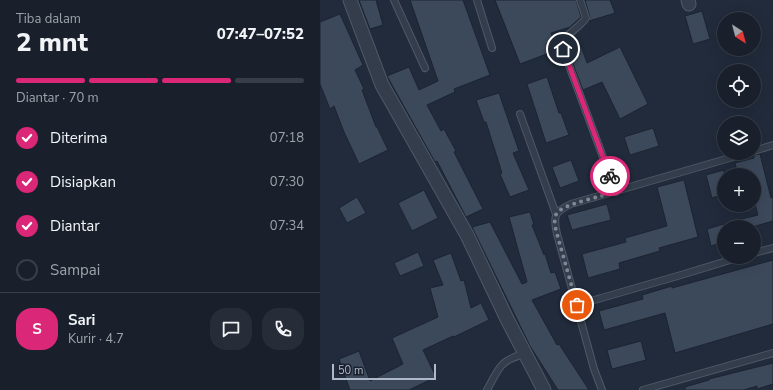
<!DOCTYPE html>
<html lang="id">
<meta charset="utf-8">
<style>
:root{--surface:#19202c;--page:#262d38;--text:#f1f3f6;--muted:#9fa3a9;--line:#373e48;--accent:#db2777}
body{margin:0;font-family:"Nunito Sans",sans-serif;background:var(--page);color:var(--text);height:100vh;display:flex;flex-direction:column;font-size:15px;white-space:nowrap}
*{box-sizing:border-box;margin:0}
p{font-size:13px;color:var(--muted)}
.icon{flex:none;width:22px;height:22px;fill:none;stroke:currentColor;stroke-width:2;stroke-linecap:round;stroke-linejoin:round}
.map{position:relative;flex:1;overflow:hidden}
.drawer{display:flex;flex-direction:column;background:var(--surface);width:320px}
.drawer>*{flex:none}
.needle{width:26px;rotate:144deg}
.tools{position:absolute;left:397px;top:12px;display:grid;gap:8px}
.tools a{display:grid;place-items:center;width:44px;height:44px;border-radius:50%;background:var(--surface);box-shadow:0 4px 16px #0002,0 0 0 1px var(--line);font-size:20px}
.scale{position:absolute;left:12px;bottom:10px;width:104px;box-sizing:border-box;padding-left:4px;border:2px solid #afb8c7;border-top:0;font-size:11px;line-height:14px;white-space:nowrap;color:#afb8c7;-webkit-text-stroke:3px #1a2230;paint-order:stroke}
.pin{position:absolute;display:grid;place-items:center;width:34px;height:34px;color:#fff;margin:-17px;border:2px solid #fff;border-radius:50%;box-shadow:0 1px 4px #0007}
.courier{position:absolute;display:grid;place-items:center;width:40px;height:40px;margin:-20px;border:3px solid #db2777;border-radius:50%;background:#fff;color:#222;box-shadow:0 1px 5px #0007}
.headline em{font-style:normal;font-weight:800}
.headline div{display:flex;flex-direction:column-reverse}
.headline{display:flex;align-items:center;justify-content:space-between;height:68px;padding:0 16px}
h1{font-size:26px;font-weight:800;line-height:30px}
.bar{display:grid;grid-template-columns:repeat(4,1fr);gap:6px 4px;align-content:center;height:48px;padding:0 16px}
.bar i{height:5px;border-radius:3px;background:var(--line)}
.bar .on{background:var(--accent)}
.bar p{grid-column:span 4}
.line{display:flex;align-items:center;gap:10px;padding:0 16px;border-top:1px solid var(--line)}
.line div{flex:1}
.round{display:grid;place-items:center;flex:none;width:42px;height:42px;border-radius:16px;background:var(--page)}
ol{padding:0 16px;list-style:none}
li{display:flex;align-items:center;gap:12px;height:44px}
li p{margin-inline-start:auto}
li .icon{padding:4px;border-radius:50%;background:var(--accent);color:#fff;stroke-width:4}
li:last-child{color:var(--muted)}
li i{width:22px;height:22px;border:2px solid var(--line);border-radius:50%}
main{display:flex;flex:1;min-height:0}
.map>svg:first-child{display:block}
.building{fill:#3c495b;stroke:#1c2432}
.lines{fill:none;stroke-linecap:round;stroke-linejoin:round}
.service-casing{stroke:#4f5866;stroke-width:8}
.minor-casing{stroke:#4f5866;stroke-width:15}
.service{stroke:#343d4b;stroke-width:6}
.minor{stroke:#343d4b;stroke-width:13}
.done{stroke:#7d8796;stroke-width:4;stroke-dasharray:0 7.2}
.route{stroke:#db2777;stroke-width:5}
</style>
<main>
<section class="drawer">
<div class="headline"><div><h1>2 mnt</h1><p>Tiba dalam</p></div><em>07:47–07:52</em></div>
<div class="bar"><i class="on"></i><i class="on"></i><i class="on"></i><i></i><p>Diantar · 70 m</p></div>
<ol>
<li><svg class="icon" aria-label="check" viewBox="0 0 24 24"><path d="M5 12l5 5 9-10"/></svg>Diterima<p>07:18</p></li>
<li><svg class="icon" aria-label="check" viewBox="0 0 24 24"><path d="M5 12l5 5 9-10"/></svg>Disiapkan<p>07:30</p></li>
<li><svg class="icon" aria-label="check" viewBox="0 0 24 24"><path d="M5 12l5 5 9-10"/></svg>Diantar<p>07:34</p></li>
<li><i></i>Sampai</li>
</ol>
<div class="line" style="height:72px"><b class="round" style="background:var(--accent);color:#fff">S</b><div><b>Sari</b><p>Kurir · 4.7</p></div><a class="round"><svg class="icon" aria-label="chat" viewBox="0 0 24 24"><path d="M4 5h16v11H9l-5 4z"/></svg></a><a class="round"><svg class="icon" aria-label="phone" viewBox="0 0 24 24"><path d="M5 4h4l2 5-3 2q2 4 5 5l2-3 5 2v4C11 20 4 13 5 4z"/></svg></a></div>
</section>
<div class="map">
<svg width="453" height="390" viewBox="0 0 453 390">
<rect width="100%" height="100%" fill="#212b3b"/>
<path class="building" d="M39 0H56L63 25 50 29Z
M90 0H143L170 75 134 89 135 92 107 105 121 131 124 129 136 151 134 152 163 209 146 217 117 161 115 162 67 76 89 67 99 90 118 81Z
M175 0H256L261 17 250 27 231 33 237 50 200 64Z
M265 0H290L295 13 269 21 270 17Z
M382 11 390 39 373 44 365 16Z
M20 14 43 65 35 70 44 89 42 90 56 127H57L68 150 39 164 24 132 14 106 10 109 0 84V22Z
M261 46 267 63 300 47 328 104 300 119 282 82 263 90 248 51Z
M227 77 239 113H241L249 135 226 143 207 84Z
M179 93 199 151 193 153 209 190 190 197 180 174 182 173 166 122H164L156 100Z
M333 128 339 146 310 155 304 137Z
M440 154 451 198 453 197V221L432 227H412L410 222 438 215 434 200V175H418L415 163 434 158V155Z
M251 160 259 181 240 188 232 167Z
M404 170V194L392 198 386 175Z
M364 180 378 237 339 248 340 251 299 263 300 269 268 278 262 254 306 242 305 238 347 226 337 187Z
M104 190 118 218 92 231 78 203Z
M37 197 46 213 27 223 19 208Z
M287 204 291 220 252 230 247 215Z
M210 212 214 225H212L224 255 225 254 231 273 235 272 241 289 212 300 237 345 239 344 269 390H238L210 346 152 227 170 222 202 284 207 282 189 217Z
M404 224V242L391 246 387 229Z
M98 252 104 266 80 276 74 263Z
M131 253 141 281 144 280 151 308 161 303 169 320 134 337 133 336 103 350 116 377 89 390H30L19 359 39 351 50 381 83 364 72 338 118 317 110 288 123 285 113 260Z
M453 260V324L355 353 345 313 284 330 279 311 323 299 322 295 352 286V288Z
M321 341 326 360 292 369 287 350Z
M453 363V384L437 389V386L424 390H365V387L389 380V379Z"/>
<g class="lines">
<g class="service-casing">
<path id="service" d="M74 0 105 68
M157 0 172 48
M260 0 266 18C259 28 247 33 241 44L296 192
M200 114 236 214
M434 151 453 145
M434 253 453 248
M257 305 361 275 420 257
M167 390C179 369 179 360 205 354
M282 390 274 369 237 234C233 216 234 212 251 204L427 153
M323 390 453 353"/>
</g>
<g class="minor-casing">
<path id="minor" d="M30 0 62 85 70 99 147 235 187 319 224 390
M368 0 369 4"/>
</g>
<use href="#service" class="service"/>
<use href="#minor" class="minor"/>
</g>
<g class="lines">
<path class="done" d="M257 305 237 234C235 227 233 218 237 213 243 204 284 196 296 192L290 176"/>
<path class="route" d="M243 49 290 176"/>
</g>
</svg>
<div class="tools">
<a><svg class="needle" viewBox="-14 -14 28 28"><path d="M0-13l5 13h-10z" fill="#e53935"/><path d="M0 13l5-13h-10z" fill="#9fa3a9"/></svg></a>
<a><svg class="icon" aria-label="locate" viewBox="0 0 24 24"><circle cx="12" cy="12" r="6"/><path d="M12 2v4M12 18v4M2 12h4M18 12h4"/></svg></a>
<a><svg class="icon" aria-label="layers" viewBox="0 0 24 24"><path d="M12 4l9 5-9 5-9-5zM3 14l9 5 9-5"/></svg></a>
<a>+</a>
<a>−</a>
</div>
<div class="scale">50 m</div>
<div class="pin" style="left:257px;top:305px;background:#ea580c"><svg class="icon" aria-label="bag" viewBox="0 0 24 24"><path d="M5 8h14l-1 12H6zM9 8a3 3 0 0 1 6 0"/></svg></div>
<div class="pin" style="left:243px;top:49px;background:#1f2937"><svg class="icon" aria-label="home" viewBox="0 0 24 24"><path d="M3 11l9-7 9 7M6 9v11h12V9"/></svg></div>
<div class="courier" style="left:290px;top:176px"><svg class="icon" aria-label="bike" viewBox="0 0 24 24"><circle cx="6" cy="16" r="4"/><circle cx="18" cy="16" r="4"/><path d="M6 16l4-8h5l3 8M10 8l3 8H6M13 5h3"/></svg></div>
</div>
</main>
